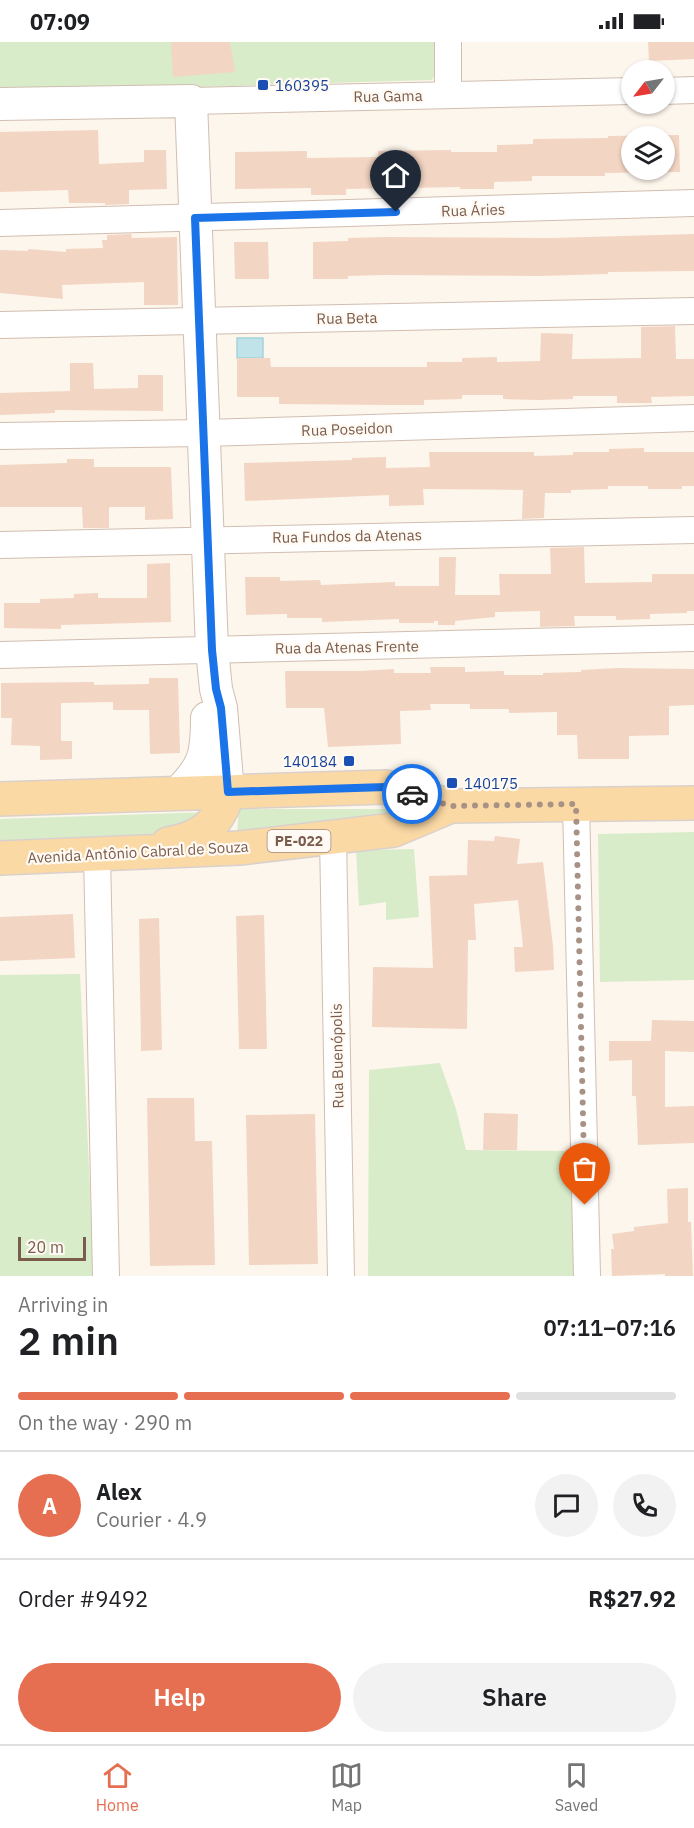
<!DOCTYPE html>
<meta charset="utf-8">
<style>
:root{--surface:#fff;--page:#f2f2f2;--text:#202124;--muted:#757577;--line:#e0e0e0;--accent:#e76f51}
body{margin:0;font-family:"IBM Plex Sans",sans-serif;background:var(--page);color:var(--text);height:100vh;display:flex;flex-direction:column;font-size:22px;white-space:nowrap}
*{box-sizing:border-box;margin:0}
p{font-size:20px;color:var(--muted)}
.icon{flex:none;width:33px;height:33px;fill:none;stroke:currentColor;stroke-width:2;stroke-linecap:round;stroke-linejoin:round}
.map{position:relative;height:1234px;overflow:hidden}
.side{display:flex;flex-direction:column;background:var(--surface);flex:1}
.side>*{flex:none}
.needle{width:39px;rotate:239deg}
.fabs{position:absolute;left:621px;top:18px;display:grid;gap:12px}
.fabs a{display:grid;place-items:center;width:54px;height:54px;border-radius:50%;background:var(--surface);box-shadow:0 2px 4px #0004;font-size:30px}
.scale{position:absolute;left:18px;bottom:15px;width:68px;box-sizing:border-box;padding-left:6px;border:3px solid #7a5c4d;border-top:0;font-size:16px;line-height:21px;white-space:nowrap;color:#7a5c4d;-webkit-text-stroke:4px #fffaf3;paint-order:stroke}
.pin{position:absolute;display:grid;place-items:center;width:51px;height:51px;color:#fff;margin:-62px -26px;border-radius:50% 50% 50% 0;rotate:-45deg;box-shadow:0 0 6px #0007}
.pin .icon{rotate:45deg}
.courier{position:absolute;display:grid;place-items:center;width:60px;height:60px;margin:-30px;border:4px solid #1a73e8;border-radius:50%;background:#fff;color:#222;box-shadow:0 2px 8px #0007}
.headline em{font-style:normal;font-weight:600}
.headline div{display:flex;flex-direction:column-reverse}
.headline{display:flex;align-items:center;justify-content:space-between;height:102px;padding:0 18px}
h1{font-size:39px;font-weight:600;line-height:45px}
.bar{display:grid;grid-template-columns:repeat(4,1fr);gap:9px 6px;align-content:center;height:72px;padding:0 18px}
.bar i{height:8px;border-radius:4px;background:var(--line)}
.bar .active{background:var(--accent)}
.bar p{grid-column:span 4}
.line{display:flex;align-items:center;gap:15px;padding:0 18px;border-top:2px solid var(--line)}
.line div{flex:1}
.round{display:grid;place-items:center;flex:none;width:63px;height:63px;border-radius:32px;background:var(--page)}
.button{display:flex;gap:12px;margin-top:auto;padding:12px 18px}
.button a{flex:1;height:69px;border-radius:36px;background:var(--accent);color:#fff;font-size:24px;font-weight:600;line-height:69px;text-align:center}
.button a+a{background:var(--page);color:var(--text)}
.status{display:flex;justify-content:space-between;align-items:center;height:42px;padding:0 30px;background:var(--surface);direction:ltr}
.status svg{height:16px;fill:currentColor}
.dock{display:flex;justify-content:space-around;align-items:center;height:84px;border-top:2px solid var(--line);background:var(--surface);font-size:16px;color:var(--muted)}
.dock a{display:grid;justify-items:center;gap:3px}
.dock .active{color:var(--accent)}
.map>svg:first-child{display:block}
.green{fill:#d8ecc9}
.water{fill:#bfe3e8;stroke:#a5d3da;stroke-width:1.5}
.building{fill:#f3d5c3;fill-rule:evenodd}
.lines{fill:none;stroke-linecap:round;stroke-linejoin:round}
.minor-casing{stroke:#d1beb0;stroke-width:28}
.tertiary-casing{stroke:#d1beb0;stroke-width:34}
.primary-casing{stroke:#dad1cd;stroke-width:36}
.minor{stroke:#fff;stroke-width:26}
.tertiary{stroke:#fff;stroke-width:32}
.primary{stroke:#fbd9a5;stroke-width:33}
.done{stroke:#a89285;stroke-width:6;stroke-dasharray:0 10.8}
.route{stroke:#1a73e8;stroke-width:8}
.transit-dot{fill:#1a4fb4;stroke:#fffaf3;stroke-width:2}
.labels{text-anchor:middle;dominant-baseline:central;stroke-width:4.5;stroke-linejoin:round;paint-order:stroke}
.shield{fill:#fffaf3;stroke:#a28b7f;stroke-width:1.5}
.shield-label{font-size:14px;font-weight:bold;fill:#7a5c4d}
.transit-label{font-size:15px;fill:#164399;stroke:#fffaf3;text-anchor:start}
.street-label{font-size:15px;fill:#7a5c4d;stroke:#fffaf3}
</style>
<div class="status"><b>07:09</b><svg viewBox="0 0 49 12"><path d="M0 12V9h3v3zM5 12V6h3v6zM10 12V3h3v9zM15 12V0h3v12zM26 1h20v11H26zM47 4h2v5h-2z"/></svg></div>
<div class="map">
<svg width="694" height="1234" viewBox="0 0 694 1234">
<rect width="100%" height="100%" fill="#fdf6ec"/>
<path class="green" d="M0 0H438V27L432 38 0 51Z
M239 767H421L402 775 237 790Z
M210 770 143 798 0 802V777Z
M694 790V938L600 940 598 792Z
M414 807 419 875 386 878V860L359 864 356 808Z
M80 932 94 1234H0V933Z
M440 1021 456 1067 466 1108 571 1109 579 1234H368L369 1028Z"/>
<path class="water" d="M237 296H263V316H237Z"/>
<path class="building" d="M171 0H230L235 30 173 35Z
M648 0H694V17L649 19Z
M98 88 99 122 144 120V108H166L167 147 129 148V162L105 163V161H69L68 148 0 150V90Z
M679 93 680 130 605 131V134H532V139L494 140V147H460V145L346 147V153H311V146L235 147V110L307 109V116L378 115V109L451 108V110H497V103L533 102V97L608 96V94ZM632 94H664V128H632Z
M131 192 132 196 177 195 178 263H144V240L62 243 63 257 0 251V208L28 209V207L66 210V207L103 206 102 198H107V193Z
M694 192V229L608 230V232L539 234 383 233 348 234V237H313V200L348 199V196L385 195 552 196Z
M234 200H268L269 237H235Z
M675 284 676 317H694V354L651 355 652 361H617V354H573V357L539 358 503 357V353H462V357L424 358V363H390L279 362V355H237V316H270L271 325H427V320H462V316L497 315V320L540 319 541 291 573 292 572 317 641 316V285Z
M70 321H93L94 347 138 346V333H163V369L55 368V371L0 373V351L70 349Z
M644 406V410H694V444H682V447H648V444H608V447L571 448V451H545L544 476 522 477 523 448 423 447 424 463 389 464V453L245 459 244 421 352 418V416L386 415V426L430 425 429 410H534V414L573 413V410H609V407Z
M67 417H94V425H171L173 477 145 478V465H109V486H83L82 465H0V423L67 421Z
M584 505 585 541 652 540V532H694V569H687V571L650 572V577L616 578V574H574L575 584 540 585V569L495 570V575L455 579V583H438V579H434V581H399V577L322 580V576H287V572L246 573 245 535H280V539L320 538 321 543 395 540V544H439V515H456L455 553H500L499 532H551L550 506Z
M170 521 171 580 61 583V587L4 586V561H40V557L74 556V552L98 551V556H147V522Z
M430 625H465V630L504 629V633H543V631L581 630V628L617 626 694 627V663L669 664V693L629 694V717H578L577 693H557V670L509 671V667H470V662H430L431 668 400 669 401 702 328 705 324 666H286L285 629H360L394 627V631H431Z
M149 636H178L180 711 150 712 149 668H113V660L61 661V699H72V717L40 718V704L11 703 12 676H1V641L94 640V643L149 642Z
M495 794 520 797 517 822 543 820 553 904 554 928 515 930 514 905H523L518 858 474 862 476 898H468L467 987 372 985 373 925 433 926 429 834 467 833 468 798 494 799Z
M73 872 75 916 0 919V875Z
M264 873 267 1007H239L236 874Z
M159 876 162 1008 141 1009 139 877Z
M652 978 694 979V1010L665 1009V1065L694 1064V1101L638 1103 636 1054H632V1018L609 1019V999H651Z
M147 1056H194L195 1099H212L215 1223 150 1224Z
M484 1071 518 1072 517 1108H483Z
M315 1072 318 1222 249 1223 246 1073Z
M688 1146V1180H691L693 1234H665V1232L612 1234 611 1207H614L612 1192 634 1189V1185L668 1181 667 1147Z"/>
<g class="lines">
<g class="minor-casing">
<path id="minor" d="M448 0V52
M664 49 694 48
M191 59 632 49
M0 181 694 161
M0 283 694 269
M0 394 204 391 694 376
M0 503 694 488
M0 613 694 596
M576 762 587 1234
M333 795 341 1234
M97 812 106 1234"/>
</g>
<g class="tertiary-casing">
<path id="tertiary" d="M0 62 191 59 212 608 216 647 221 666 228 750
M178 751C204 724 207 714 207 676"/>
</g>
<g class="primary-casing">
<path id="primary" d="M0 757 386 745 451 764 694 761
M168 802C201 796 219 783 228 750
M0 816 239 806 394 788 451 764"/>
</g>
<use href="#minor" class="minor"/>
<use href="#tertiary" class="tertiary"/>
<use href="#primary" class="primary"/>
</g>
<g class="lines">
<path class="done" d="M412 752 451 764 576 762 585 1163"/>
<path class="route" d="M396 170 195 176 212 608 216 647 221 666 228 750 386 745 412 752"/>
</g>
<g class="transit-dot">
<rect x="257" y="37" width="12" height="12" rx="3"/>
<rect x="343" y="713" width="12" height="12" rx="3"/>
<rect x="446" y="735" width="12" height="12" rx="3"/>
</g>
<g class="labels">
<rect class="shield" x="267.5" y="788" width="63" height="22" rx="4.5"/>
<g class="shield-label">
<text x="299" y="799">PE-022</text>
</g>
<g class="transit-label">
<text x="275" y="43">160395</text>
<text x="337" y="719" text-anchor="end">140184</text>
<text x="464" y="741">140175</text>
</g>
<g class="street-label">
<text transform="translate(388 54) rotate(-1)">Rua Gama</text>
<text transform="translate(473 168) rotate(-2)">Rua Áries</text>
<text transform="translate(347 276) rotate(-1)">Rua Beta</text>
<text transform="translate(347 387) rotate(-2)">Rua Poseidon</text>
<text transform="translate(347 494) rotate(-1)">Rua Fundos da Atenas</text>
<text transform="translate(347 605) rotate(-1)">Rua da Atenas Frente</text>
<text transform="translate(138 810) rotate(-3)">Avenida Antônio Cabral de Souza</text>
<text transform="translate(337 1014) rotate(-91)">Rua Buenópolis</text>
</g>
</g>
</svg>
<div class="fabs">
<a><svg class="needle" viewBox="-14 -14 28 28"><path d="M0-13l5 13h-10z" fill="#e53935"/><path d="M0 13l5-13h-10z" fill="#757577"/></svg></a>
<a><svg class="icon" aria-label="layers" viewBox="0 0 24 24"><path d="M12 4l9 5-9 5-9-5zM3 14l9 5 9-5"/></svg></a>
</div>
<div class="scale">20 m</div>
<div class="pin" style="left:585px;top:1163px;background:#ea580c"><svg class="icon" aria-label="bag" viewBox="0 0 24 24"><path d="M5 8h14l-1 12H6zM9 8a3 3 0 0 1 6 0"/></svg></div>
<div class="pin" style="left:396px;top:170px;background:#1f2937"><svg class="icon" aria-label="home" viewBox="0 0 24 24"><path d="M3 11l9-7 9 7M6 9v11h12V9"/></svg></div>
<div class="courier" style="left:412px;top:752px"><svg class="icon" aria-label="car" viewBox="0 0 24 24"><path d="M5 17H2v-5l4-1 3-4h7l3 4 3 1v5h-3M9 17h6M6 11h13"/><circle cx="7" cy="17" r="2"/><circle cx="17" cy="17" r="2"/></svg></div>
</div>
<section class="side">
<div class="headline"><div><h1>2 min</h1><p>Arriving in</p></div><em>07:11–07:16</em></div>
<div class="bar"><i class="active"></i><i class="active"></i><i class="active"></i><i></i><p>On the way · 290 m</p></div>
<div class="line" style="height:108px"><b class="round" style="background:var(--accent);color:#fff">A</b><div><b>Alex</b><p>Courier · 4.9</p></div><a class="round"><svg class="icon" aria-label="chat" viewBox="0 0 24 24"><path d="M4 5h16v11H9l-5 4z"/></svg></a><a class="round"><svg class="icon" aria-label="phone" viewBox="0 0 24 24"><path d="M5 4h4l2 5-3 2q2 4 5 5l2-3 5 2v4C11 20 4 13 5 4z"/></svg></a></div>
<div class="line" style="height:78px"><div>Order #9492</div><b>R$27.92</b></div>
<div class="button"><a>Help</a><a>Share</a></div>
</section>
<nav class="dock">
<a class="active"><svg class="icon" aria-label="home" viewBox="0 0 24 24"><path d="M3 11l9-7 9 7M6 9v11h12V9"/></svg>Home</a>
<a><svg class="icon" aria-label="map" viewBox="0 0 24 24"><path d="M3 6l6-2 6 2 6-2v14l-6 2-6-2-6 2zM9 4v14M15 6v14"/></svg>Map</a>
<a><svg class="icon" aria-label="saved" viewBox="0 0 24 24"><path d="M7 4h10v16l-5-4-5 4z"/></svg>Saved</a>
</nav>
